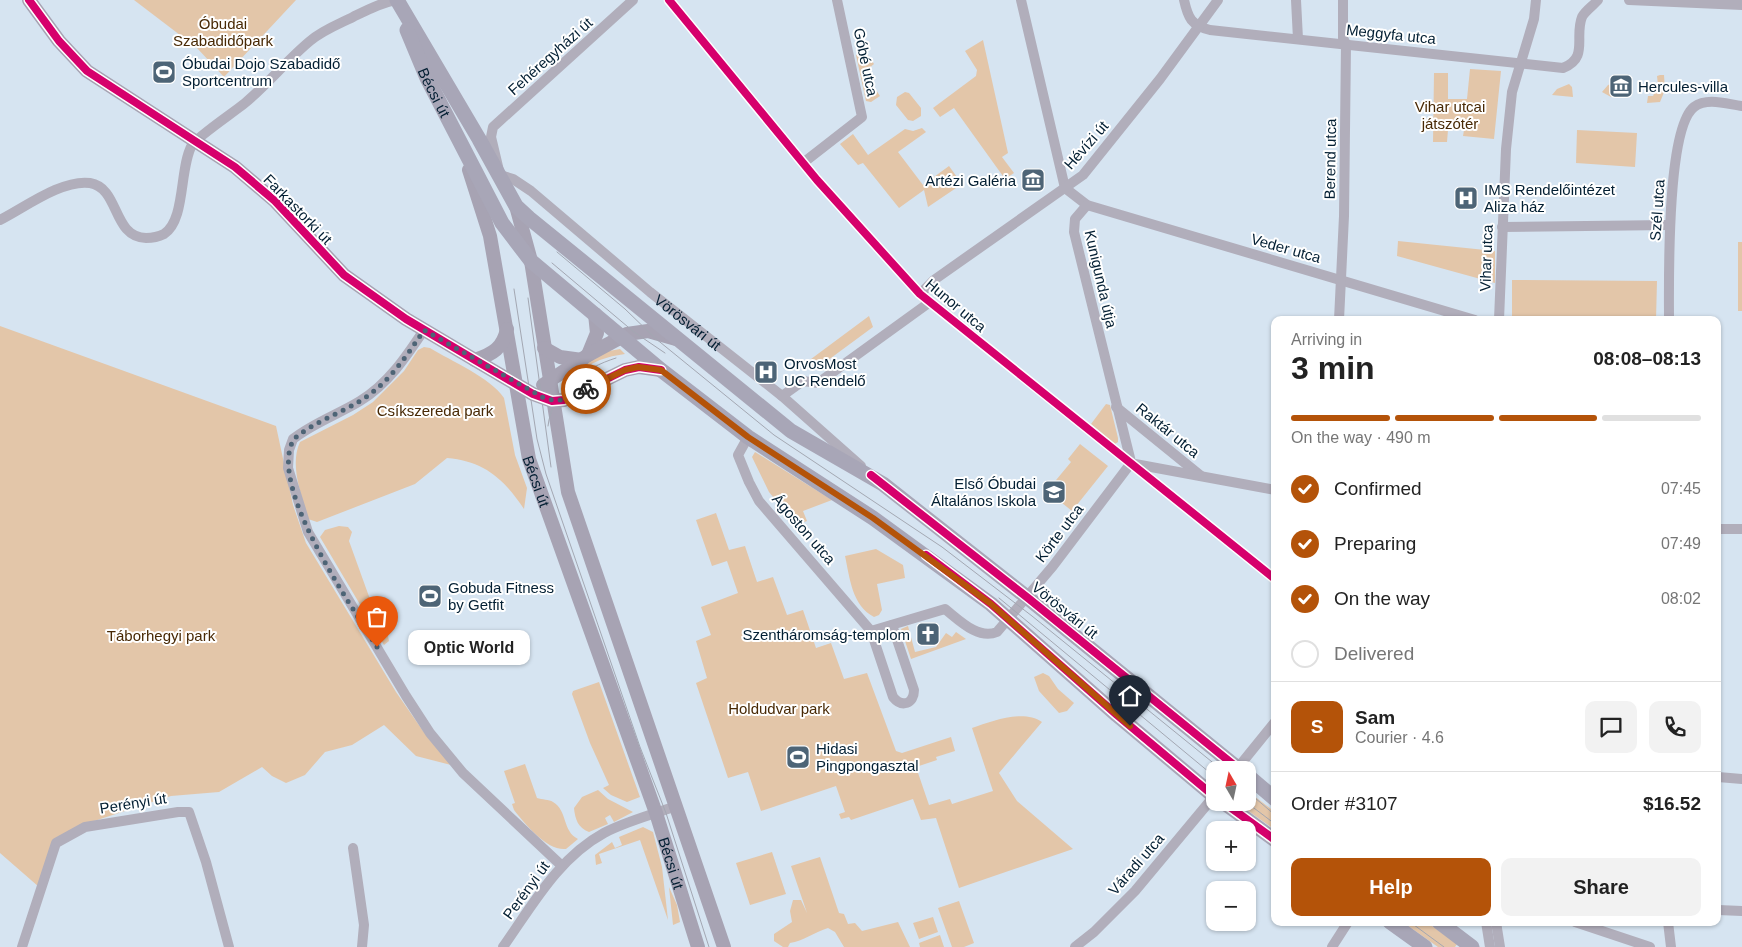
<!DOCTYPE html>
<meta charset="utf-8">
<style>
:root{--surface:#fff;--page:#f2f2f2;--text:#222;--muted:#767676;--line:#e0e0e0;--accent:#b45309}
body{margin:0;font-family:Helvetica,sans-serif;background:var(--page);color:var(--text);height:100vh;display:flex;flex-direction:column;font-size:19px;white-space:nowrap}
*{box-sizing:border-box;margin:0}
p{font-size:16px;color:var(--muted)}
.icon{flex:none;width:28px;height:28px;fill:none;stroke:currentColor;stroke-width:2;stroke-linecap:round;stroke-linejoin:round}
.map{position:relative;flex:1;overflow:hidden}
.details{position:absolute;left:1271px;top:316px;width:450px;height:610px;display:flex;flex-direction:column;background:var(--surface);border-radius:10px;box-shadow:0 1px 4px #0004}
.details>*{flex:none}
.needle{width:32px;rotate:351deg}
.buttons{position:absolute;left:1206px;top:761px;display:grid;gap:10px}
.buttons a{display:grid;place-items:center;width:50px;height:50px;border-radius:10px;background:var(--surface);box-shadow:0 1px 4px #0004;font-size:25px}
.pin{position:absolute;display:grid;place-items:center;width:42px;height:42px;color:#fff;margin:-51px -21px;border-radius:50% 50% 50% 0;rotate:-45deg;box-shadow:0 0 5px #0007}
.pin .icon{rotate:45deg}
.courier{position:absolute;display:grid;place-items:center;width:50px;height:50px;margin:-25px;border:4px solid #b45309;border-radius:50%;background:#fff;color:#222;box-shadow:0 1px 6px #0007}
.bubble{position:absolute;height:35px;border-radius:10px;background:var(--surface);box-shadow:0 1px 4px #0004;font-size:16px;font-weight:600;line-height:35px;text-align:center}
.headline em{font-style:normal;font-weight:600}
.headline div{display:flex;flex-direction:column-reverse}
.headline{display:flex;align-items:center;justify-content:space-between;height:85px;padding:0 20px}
h1{font-size:32px;font-weight:600;line-height:38px}
.bar{display:grid;grid-template-columns:repeat(4,1fr);gap:8px 5px;align-content:center;height:60px;padding:0 20px}
.bar i{height:6px;border-radius:4px;background:var(--line)}
.bar .current{background:var(--accent)}
.bar p{grid-column:span 4}
.line{display:flex;align-items:center;gap:12px;padding:0 20px;border-top:1px solid var(--line)}
.line div{flex:1}
.round{display:grid;place-items:center;flex:none;width:52px;height:52px;border-radius:10px;background:var(--page)}
ol{padding:0 20px;list-style:none}
li{display:flex;align-items:center;gap:15px;height:55px}
li p{margin-inline-start:auto}
li .icon{padding:5px;border-radius:50%;background:var(--accent);color:#fff;stroke-width:4}
li:last-child{color:var(--muted)}
li i{width:28px;height:28px;border:2px solid var(--line);border-radius:50%}
.primary-button{display:flex;gap:10px;margin-top:auto;padding:10px 20px}
.primary-button a{flex:1;height:58px;border-radius:10px;background:var(--accent);color:#fff;font-size:20px;font-weight:600;line-height:58px;text-align:center}
.primary-button a+a{background:var(--page);color:var(--text)}
.map>svg:first-child{display:block}
.green{fill:#e3c6a9}
.lines{fill:none;stroke-linecap:round;stroke-linejoin:round}
.street{stroke:#b1aebb;stroke-width:10}
.secondary{stroke:#a7a3b3;stroke-width:14}
.primary{stroke:#a8a6b7;stroke-width:15}
.tram{stroke:#a3a7b2;stroke-width:1}
.cycleway-casing{stroke:#fff;stroke-width:11}
.cycleway{stroke:#d6006c;stroke-width:8}
.done{stroke:#4d6476;stroke-width:5;stroke-dasharray:0 9}
.route{stroke:#b45309;stroke-width:6}
.labels{text-anchor:middle;dominant-baseline:central;stroke-width:4;stroke-linejoin:round;paint-order:stroke}
.park-label{font-size:15px;fill:#482905;stroke:#fff}
.street-label{font-size:15px;fill:#031f33;stroke:#fff}
.poi-label{font-size:15px;fill:#031f33;stroke:#fff;text-anchor:start}
</style>
<div class="map">
<svg width="1742" height="947" viewBox="0 0 1742 947">
<rect width="100%" height="100%" fill="#d6e4f1"/>
<path class="green" d="M134 0H296L224 77 197 48Z
M983 40 1008 153 1002 157 1014 173 1005 179 954 108 940 117 933 108 976 76 977 70 965 51Z
M864 50 874 64 864 72 880 96 871 102 866 101 856 55Z
M1470 69 1501 71 1494 139 1463 136 1464 130H1448L1447 142H1433L1434 73H1448V99H1467Z
M1660 75H1664L1665 90 1660 102 1647 103 1648 96H1653L1658 85 1657 76Z
M1623 79 1626 87 1623 95 1611 97 1602 92 1608 85Z
M1569 84 1572 87 1573 97 1552 95 1557 89Z
M905 92 909 93 921 108V116L913 121 908 120 896 105 897 97Z
M922 128 926 132 898 152 923 185 949 166 962 184 928 207 924 190 899 208 863 163 858 165 840 144 853 134 868 155 905 129 913 131Z
M1577 130 1637 133 1635 167 1576 163Z
M1398 241 1495 251V283L1397 256Z
M1738 242H1742V311H1738Z
M1512 280 1657 281 1656 320H1512Z
M869 316 873 327 816 369 807 362Z
M0 326 276 426 293 505 306 543 396 692 423 731 451 765 416 756 384 725 352 745 325 752 305 775 286 783 272 776 262 767 219 792 171 796 85 824 54 841 39 887 0 853Z
M424 347 430 348C451 361 490 377 504 398L515 455 527 488 524 509C504 479 484 461 447 458L415 484 317 522 308 519C302 495 289 466 300 442L353 415 373 402 404 371 418 350Z
M620 349 625 354C601 357 582 366 566 385L565 377 604 352Z
M1106 404 1110 405 1118 438V442L1115 444 1091 424Z
M1080 444 1108 466 1072 511 1047 491 1071 462 1068 459Z
M755 452 832 500 803 511 807 521 796 525 769 492 752 457Z
M716 513 729 550 745 546 757 582 773 577 787 615 803 610 816 648 831 643 844 679 867 673 896 751 902 753 951 737 955 751 936 757 937 760 916 767 929 805 950 799 952 804 993 791 972 728C993 721 1023 709 1042 722L999 773 1017 801 1073 849 959 888 936 818 921 820 913 799 851 820 849 817 841 819 839 814 845 812 836 786 761 811 748 772 728 778 696 683 707 678 696 641 711 635 701 607 738 593 727 561 712 566 696 520Z
M339 526 348 527 352 532 349 541 371 602 384 616 389 641 384 645 320 537 325 530Z
M876 549 903 565 905 578 877 584 882 610 879 615 874 617C852 605 850 579 845 556Z
M908 626 915 652 936 647 946 633 952 637 956 632 966 639 911 659 901 629Z
M1043 673 1049 676 1058 689 1074 703 1067 711 1059 713 1039 691 1034 677Z
M599 682 640 797 627 802 611 795 603 788 609 785 590 743 572 694 573 691Z
M525 764 537 798C542 800 549 799 553 802 568 811 562 831 578 839L566 849C547 851 525 824 514 810L512 804 515 803 504 771Z
M598 790 608 799 633 812 614 822 610 815 605 818 608 824 589 832C578 828 575 819 574 808L582 797Z
M1254 796 1275 812V830L1237 803 1249 802Z
M643 827 653 832 662 867 668 920 640 840 599 854 602 863 596 865 595 855 612 842 615 848 622 845 619 837Z
M772 852 786 894 750 905 736 863Z
M820 857 839 913 844 914 848 924 855 923 862 931 898 922 910 947H844L835 932 828 928C815 932 803 941 790 943L788 947H783L774 941V934L792 922 790 911 793 900H801L807 913 791 866Z
M669 887 677 905 680 922 673 925Z
M959 901 974 943 964 947H952L938 908Z
M933 917 938 932 919 939 913 923Z
M1404 923H1428L1457 944 1455 947H1438Z
M940 935 944 947H920L919 943Z"/>
<g class="lines">
<g class="street">
<path id="s1" d="M633 0 493 127 491 137 500 175 513 179 531 191 650 292 782 396 861 466"/>
<path d="M669 0 817 180 920 294 1275 579"/>
<path d="M1021 0 1065 188 1087 205 1475 320"/>
<path d="M1184 0C1188 18 1191 25 1210 30L1563 68C1589 58 1574 37 1582 17 1585 11 1594 5 1598 0"/>
<path d="M1296 0 1298 39"/>
<path d="M1629 0 1742 5"/>
<path d="M803 163 862 117 837 0"/>
<path d="M1087 205 1075 219 1074 232 1131 462"/>
<path d="M0 220C24 208 62 179 90 183 120 188 112 237 146 238 152 238 158 237 164 234 186 220 179 168 192 145 197 137 234 112 245 103 268 84 287 60 310 41 323 30 339 24 353 17 367 10 380 3 395 0"/>
<path d="M1502 227 1669 225"/>
<path d="M920 294 934 280 1083 175 1160 79 1218 0"/>
<path d="M1339 320 1344 216 1346 44 1343 38V0"/>
<path d="M1499 320 1506 149 1512 92 1534 19 1536 0"/>
<path d="M1669 320C1669 283 1666 129 1694 107 1707 97 1727 104 1742 106"/>
<path d="M424 330C406 357 388 384 360 401 339 414 313 423 293 439L289 450 288 468 308 532 406 696 430 733 463 773 562 866"/>
<path d="M782 396 803 381 818 383 930 302"/>
<path d="M1116 407 1201 476"/>
<path d="M748 437 738 455 749 482 759 501 871 631 945 609C959 620 978 640 997 632L1053 566 1131 463"/>
<path d="M1135 464 1275 490"/>
<path d="M1718 529H1742"/>
<path d="M871 631 893 697C902 708 914 704 914 690L892 625"/>
<path d="M1236 770 1275 722"/>
<path d="M1718 777 1742 779"/>
<path d="M353 848 364 925 362 947"/>
<path d="M1718 910 1742 911"/>
<path d="M1486 922 1490 947"/>
<path d="M1496 922 1500 947"/>
<path d="M1575 922 1650 947"/>
<path d="M1668 922 1671 947"/>
<path d="M22 947 56 843 85 827 178 812H189L206 862 229 947"/>
<path d="M503 947C532 906 558 858 604 833 627 821 652 815 676 806"/>
<path d="M1075 947 1094 932 1135 891 1215 795"/>
<path d="M1332 947 1348 922"/>
</g>
<g class="secondary">
<path d="M29 0 59 41 87 71 235 167 275 201 344 275 406 319 475 360 533 394 552 401 564 400 625 370 639 367 661 370"/>
<path id="s2" d="M469 170 490 236 529 459 656 813 698 947"/>
<path d="M516 206 531 261 568 492 724 947"/>
<path d="M544 348 560 357 582 360"/>
<path d="M588 355 597 333 595 314"/>
<path d="M475 360C493 354 503 348 507 329"/>
<path d="M543 385 588 355 627 334 648 331 676 339"/>
</g>
<g class="primary">
<path d="M397 0 479 139 516 206 529 218 791 431 883 484 1028 598 1240 770"/>
<path id="s3" d="M407 30 427 78 502 223 531 261 661 370 748 437 873 518 991 604 1117 715 1215 797"/>
<path d="M1248 776 1275 799"/>
<path d="M1223 802 1275 840"/>
<path d="M1390 922 1425 947"/>
<path d="M1439 922 1472 947"/>
</g>
<path class="tram" d="M557 252 625 309 655 338 774 435 942 547 1032 616 1222 770
M552 263 634 332 665 353
M514 289 537 439 546 474 640 747 666 813 709 947
M528 298 551 467
M548 426C552 390 584 368 616 358
M999 598 1215 777
M1248 792 1275 815
M1246 802 1275 824
M1410 922 1444 947"/>
<g class="cycleway-casing">
<path id="cycleway" d="M29 0 59 41 87 71 235 167 275 201 344 275 406 319 475 360 533 394 552 401 564 400 625 370 639 367 661 370
M669 0 817 180 920 294 1275 579
M871 475 1028 598 1240 770
M926 555 991 604 1117 715 1215 797
M1223 802 1275 840"/>
</g>
<use href="#cycleway" class="cycleway"/>
</g>
<g class="lines">
<path class="done" d="M377 647C352 606 266 485 294 439 312 423 339 414 360 401 388 384 406 357 424 330L544 398C561 404 572 397 586 389"/>
<path class="route" d="M586 389 625 370 638 367 661 370 748 437 873 518 991 604 1130 726"/>
</g>
<defs>
<g id="stadium-square" transform="scale(1.25)"><rect x="-9" y="-9" width="18" height="18" rx="4" fill="#4d6476" stroke="#fff"/><path d="M0-5a6.5 5 0 1 0 0 10a6.5 5 0 1 0 0-10ZM-3.5-1.8h7v3.6h-7Z" fill="#fff"/></g>
<g id="museum-square" transform="scale(1.25)"><rect x="-9" y="-9" width="18" height="18" rx="4" fill="#4d6476" stroke="#fff"/><path d="M0-6L6-3V-2H-6V-3ZM-5-1h2V3h-2ZM-1-1h2V3h-2ZM3-1h2V3H3ZM-6 4H6V6H-6Z" fill="#fff"/></g>
<g id="hospital-square" transform="scale(1.25)"><rect x="-9" y="-9" width="18" height="18" rx="4" fill="#4d6476" stroke="#fff"/><path d="M-5-5h3v3.5h4V-5h3V5h-3V1.5h-4V5h-3Z" fill="#fff"/></g>
<g id="school-square" transform="scale(1.25)"><rect x="-9" y="-9" width="18" height="18" rx="4" fill="#4d6476" stroke="#fff"/><path d="M0-5L7-2L0 1L-7-2ZM-4 1L0 2.5L4 1V4Q0 6-4 4Z" fill="#fff"/></g>
<g id="church-square" transform="scale(1.25)"><rect x="-9" y="-9" width="18" height="18" rx="4" fill="#4d6476" stroke="#fff"/><path d="M-1.2-6h2.4v3.5h3.3v2.4h-3.3V6h-2.4V-.1h-3.3v-2.4h3.3Z" fill="#fff"/></g>
</defs>
<g fill-rule="evenodd">
<use href="#stadium-square" x="164" y="72"/>
<use href="#museum-square" x="1621" y="86"/>
<use href="#museum-square" x="1033" y="180"/>
<use href="#hospital-square" x="1466" y="198"/>
<use href="#hospital-square" x="766" y="372"/>
<use href="#school-square" x="1054" y="492"/>
<use href="#stadium-square" x="430" y="596"/>
<use href="#church-square" x="928" y="634"/>
<use href="#stadium-square" x="798" y="757"/>
</g>
<g class="labels">
<g class="park-label">
<text x="223" y="23">Óbudai<tspan x="223" dy="17">Szabadidőpark</tspan></text>
<text x="1450" y="106">Vihar utcai<tspan x="1450" dy="17">játszótér</tspan></text>
<text x="435" y="410">Csíkszereda park</text>
<text x="161" y="635">Táborhegyi park</text>
<text x="779" y="708">Holdudvar park</text>
</g>
<g class="street-label">
<text transform="translate(1391 34) rotate(6)">Meggyfa utca</text>
<text transform="translate(550 56) rotate(-42)">Fehéregyházi út</text>
<text transform="translate(866 62) rotate(78)">Góbé utca</text>
<text stroke="none"><textPath href="#s3" startOffset="68">Bécsi út</textPath></text>
<text transform="translate(1086 145) rotate(-49)">Hévízi út</text>
<text transform="translate(1330 159) rotate(-89)">Berend utca</text>
<text transform="translate(298 209) rotate(46)">Farkastorki út</text>
<text transform="translate(1657 210) rotate(-86)">Szél utca</text>
<text transform="translate(1286 248) rotate(16)">Veder utca</text>
<text transform="translate(1486 258) rotate(-88)">Vihar utca</text>
<text transform="translate(1101 279) rotate(77)">Kunigunda útja</text>
<text transform="translate(956 305) rotate(40)">Hunor utca</text>
<text stroke="none"><textPath href="#s1" startOffset="478">Vörösvári út</textPath></text>
<text transform="translate(1168 430) rotate(39)">Raktár utca</text>
<text stroke="none"><textPath href="#s2" startOffset="319">Bécsi út</textPath></text>
<text transform="translate(804 529) rotate(49)">Ágoston utca</text>
<text transform="translate(1059 533) rotate(-53)">Körte utca</text>
<text transform="translate(1065 610) rotate(39)">Vörösvári út</text>
<text transform="translate(133 803) rotate(-9)">Perényi út</text>
<text stroke="none"><textPath href="#s2" startOffset="724">Bécsi út</textPath></text>
<text transform="translate(1136 864) rotate(-49)">Váradi utca</text>
<text transform="translate(526 890) rotate(-54)">Perényi út</text>
</g>
<g class="poi-label">
<text x="182" y="63">Óbudai Dojo Szabadidő<tspan x="182" dy="17">Sportcentrum</tspan></text>
<text x="1638" y="86">Hercules-villa</text>
<text x="1016" y="180" text-anchor="end">Artézi Galéria</text>
<text x="1484" y="189">IMS Rendelőintézet<tspan x="1484" dy="17">Aliza ház</tspan></text>
<text x="784" y="363">OrvosMost<tspan x="784" dy="17">UC Rendelő</tspan></text>
<text x="1036" y="483" text-anchor="end">Első Óbudai<tspan x="1036" dy="17">Általános Iskola</tspan></text>
<text x="448" y="587">Gobuda Fitness<tspan x="448" dy="17">by Getfit</tspan></text>
<text x="910" y="634" text-anchor="end">Szentháromság-templom</text>
<text x="816" y="748">Hidasi<tspan x="816" dy="17">Pingpongasztal</tspan></text>
</g>
</g>
</svg>
<div class="buttons">
<a><svg class="needle" viewBox="-14 -14 28 28"><path d="M0-13l5 13h-10z" fill="#e53935"/><path d="M0 13l5-13h-10z" fill="#767676"/></svg></a>
<a>+</a>
<a>−</a>
</div>
<div class="pin" style="left:377px;top:647px;background:#ea580c"><svg class="icon" aria-label="bag" viewBox="0 0 24 24"><path d="M5 8h14l-1 12H6zM9 8a3 3 0 0 1 6 0"/></svg></div>
<div class="pin" style="left:1130px;top:726px;background:#1f2937"><svg class="icon" aria-label="home" viewBox="0 0 24 24"><path d="M3 11l9-7 9 7M6 9v11h12V9"/></svg></div>
<div class="courier" style="left:586px;top:389px"><svg class="icon" aria-label="bike" viewBox="0 0 24 24"><circle cx="6" cy="16" r="4"/><circle cx="18" cy="16" r="4"/><path d="M6 16l4-8h5l3 8M10 8l3 8H6M13 5h3"/></svg></div>
<div class="bubble" style="left:408px;top:630px;width:122px">Optic World</div>
<section class="details">
<div class="headline"><div><h1>3 min</h1><p>Arriving in</p></div><em>08:08–08:13</em></div>
<div class="bar"><i class="current"></i><i class="current"></i><i class="current"></i><i></i><p>On the way · 490 m</p></div>
<ol>
<li><svg class="icon" aria-label="check" viewBox="0 0 24 24"><path d="M5 12l5 5 9-10"/></svg>Confirmed<p>07:45</p></li>
<li><svg class="icon" aria-label="check" viewBox="0 0 24 24"><path d="M5 12l5 5 9-10"/></svg>Preparing<p>07:49</p></li>
<li><svg class="icon" aria-label="check" viewBox="0 0 24 24"><path d="M5 12l5 5 9-10"/></svg>On the way<p>08:02</p></li>
<li><i></i>Delivered</li>
</ol>
<div class="line" style="height:90px"><b class="round" style="background:var(--accent);color:#fff">S</b><div><b>Sam</b><p>Courier · 4.6</p></div><a class="round"><svg class="icon" aria-label="chat" viewBox="0 0 24 24"><path d="M4 5h16v11H9l-5 4z"/></svg></a><a class="round"><svg class="icon" aria-label="phone" viewBox="0 0 24 24"><path d="M5 4h4l2 5-3 2q2 4 5 5l2-3 5 2v4C11 20 4 13 5 4z"/></svg></a></div>
<div class="line" style="height:65px"><div>Order #3107</div><b>$16.52</b></div>
<div class="primary-button"><a>Help</a><a>Share</a></div>
</section>
</div>
